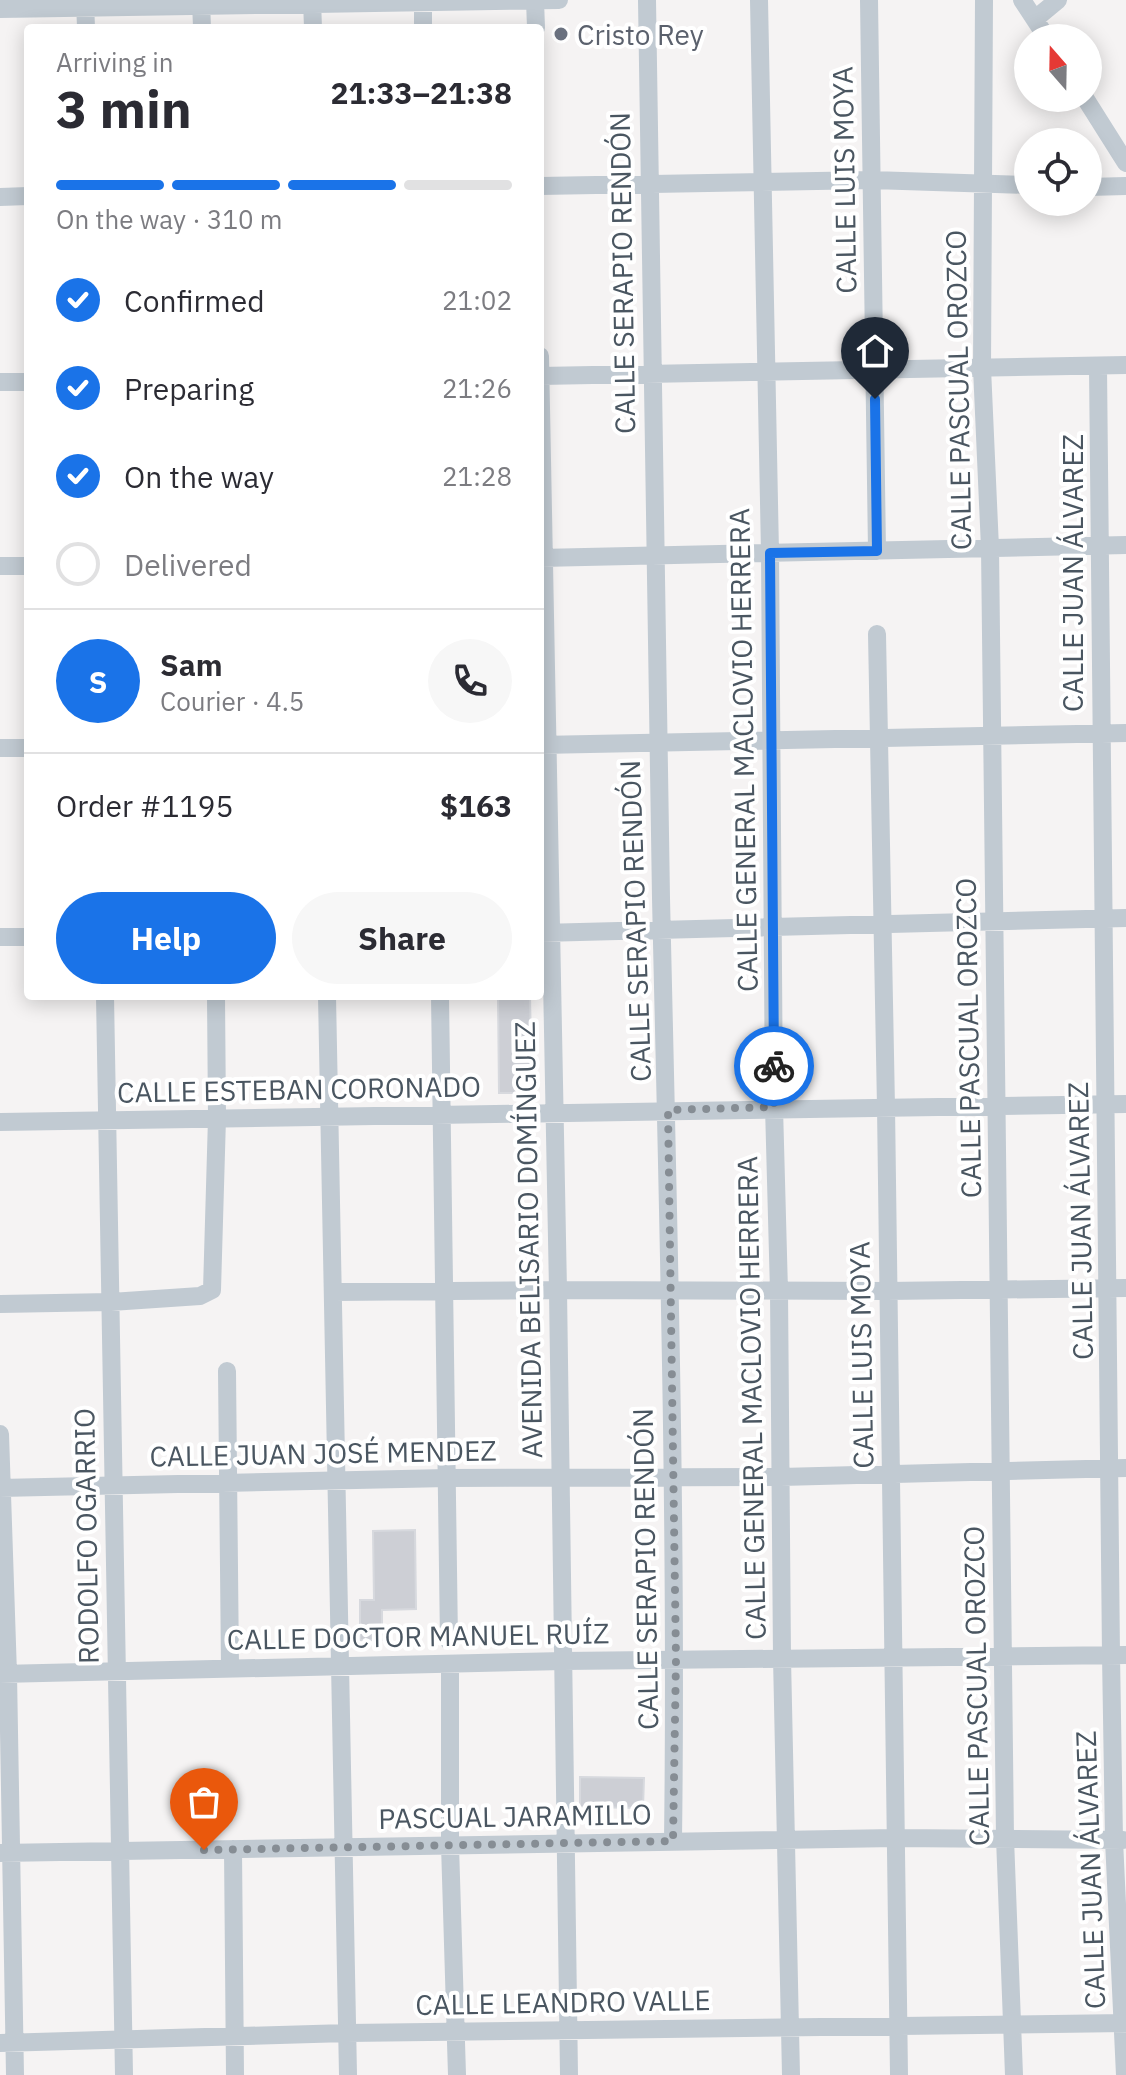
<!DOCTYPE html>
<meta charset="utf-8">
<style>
:root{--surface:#fff;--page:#f7f7f7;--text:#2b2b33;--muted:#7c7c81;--line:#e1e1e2;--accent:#1a73e8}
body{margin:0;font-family:"IBM Plex Sans",sans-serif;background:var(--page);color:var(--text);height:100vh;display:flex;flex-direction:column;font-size:30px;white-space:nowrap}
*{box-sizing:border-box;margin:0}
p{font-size:26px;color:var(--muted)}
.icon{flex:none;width:44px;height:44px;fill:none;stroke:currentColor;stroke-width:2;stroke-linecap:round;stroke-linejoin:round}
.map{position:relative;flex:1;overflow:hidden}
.drawer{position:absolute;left:24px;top:24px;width:520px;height:976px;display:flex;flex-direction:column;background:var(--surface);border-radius:8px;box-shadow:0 4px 20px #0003}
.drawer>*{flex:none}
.needle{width:52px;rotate:340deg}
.tools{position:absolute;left:1014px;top:24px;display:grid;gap:16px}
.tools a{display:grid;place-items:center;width:88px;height:88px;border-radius:50%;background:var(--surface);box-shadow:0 4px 20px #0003;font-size:40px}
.pin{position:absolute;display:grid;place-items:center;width:68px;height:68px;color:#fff;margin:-82px -34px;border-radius:50% 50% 50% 0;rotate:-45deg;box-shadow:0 0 8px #0007}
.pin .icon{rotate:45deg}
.courier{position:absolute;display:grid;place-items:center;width:80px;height:80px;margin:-40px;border:6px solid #1a73e8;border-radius:50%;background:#fff;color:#222;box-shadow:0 2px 10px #0007}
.summary em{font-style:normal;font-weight:800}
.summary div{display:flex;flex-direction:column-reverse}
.summary{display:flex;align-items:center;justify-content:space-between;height:136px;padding:0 32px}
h1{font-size:52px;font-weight:800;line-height:60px}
.bar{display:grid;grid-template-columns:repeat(4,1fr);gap:12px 8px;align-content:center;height:96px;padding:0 32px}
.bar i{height:10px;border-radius:6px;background:var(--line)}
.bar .current{background:var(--accent)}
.bar p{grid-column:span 4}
.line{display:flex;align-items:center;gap:20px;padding:0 32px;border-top:2px solid var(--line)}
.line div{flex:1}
.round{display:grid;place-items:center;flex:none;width:84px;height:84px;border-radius:42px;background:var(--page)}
ol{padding:0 32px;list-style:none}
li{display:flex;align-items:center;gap:24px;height:88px}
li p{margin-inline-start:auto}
li .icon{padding:8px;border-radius:50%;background:var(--accent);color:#fff;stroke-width:4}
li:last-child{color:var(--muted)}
li i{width:44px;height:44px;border:4px solid var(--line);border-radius:50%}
.action{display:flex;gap:16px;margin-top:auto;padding:16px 32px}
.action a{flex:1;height:92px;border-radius:48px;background:var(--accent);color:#fff;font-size:32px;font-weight:800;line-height:92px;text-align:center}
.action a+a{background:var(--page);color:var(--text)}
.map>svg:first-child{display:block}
.building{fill:#cdcfd5;stroke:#d7d9de;stroke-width:2}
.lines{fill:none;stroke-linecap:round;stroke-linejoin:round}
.minor{stroke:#c1cad2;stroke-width:18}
.done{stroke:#868d94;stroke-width:8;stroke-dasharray:0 14.4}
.route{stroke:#1a73e8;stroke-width:10}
.worship-dot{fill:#6b7280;stroke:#fff;stroke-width:3}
.labels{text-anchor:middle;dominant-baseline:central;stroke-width:8;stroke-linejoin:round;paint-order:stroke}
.worship-label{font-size:28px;fill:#5b616d;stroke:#fff;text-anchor:start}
.street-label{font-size:28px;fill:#4a5661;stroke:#fff}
</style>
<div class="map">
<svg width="1126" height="2075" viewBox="0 0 1126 2075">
<rect width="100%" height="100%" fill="#f5f3f3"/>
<path class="building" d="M498 996H530L532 1093H499Z
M415 1530 416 1609 382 1610V1640H360V1600H374L373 1531Z
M580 1777 644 1778 643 1808 580 1807Z"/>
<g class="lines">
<path class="minor" d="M85 0 86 28
M201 0 202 28
M312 0 313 28
M423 0V28
M535 0 536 28
M647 0C651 299 655 598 661 898 668 1212 677 1527 673 1841
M759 0 770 553 774 1107 779 1291 782 1658 791 2075
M869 0 877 551
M984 0 982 368 990 548 1005 1838 1014 2075
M1022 0 1047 38
M0 9 559 0
M1035 19 1058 0
M1085 98 1126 163
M540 186 872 180 1028 185
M1088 187 1126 186
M0 197 28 196
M540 356 558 1290 569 2075
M1098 367 1111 1655 1114 1840 1125 2075
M540 376 1126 365
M0 382H28
M540 558 1126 545
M0 566H28
M877 634 886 1107 899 2075
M540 745 1126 733
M0 748H28
M541 933 1126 918
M0 937H28
M105 996 124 2075
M327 996 348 2075
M440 996 449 1641
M0 1122 1126 1104
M334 1292 558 1290 887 1291 1126 1288
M0 1304 111 1302 200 1296 212 1290 217 1118 216 996
M227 1371 230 1667
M0 1434 8 1674 15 2075
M0 1488 447 1478 781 1477 1126 1468
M450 1664V1845L457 2075
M0 1674 564 1661 1126 1655
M233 1849 235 2075
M0 1853 895 1838 1123 1840
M0 2043 347 2033 1126 2023"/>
</g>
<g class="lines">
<path class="done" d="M204 1850 673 1841 676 1659 668 1110 774 1107V1066"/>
<path class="route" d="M774 1066 770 553 877 551 875 399"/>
</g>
<circle class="worship-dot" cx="561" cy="34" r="8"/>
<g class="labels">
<g class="worship-label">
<text x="577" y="34">Cristo Rey</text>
</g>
<g class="street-label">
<text transform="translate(844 180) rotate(-91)">CALLE LUIS MOYA</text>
<text transform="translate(622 273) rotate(-91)">CALLE SERAPIO RENDÓN</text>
<text transform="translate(958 390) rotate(-91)">CALLE PASCUAL OROZCO</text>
<text transform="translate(1072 573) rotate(-90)">CALLE JUAN ÁLVAREZ</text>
<text transform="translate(743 750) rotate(-91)">CALLE GENERAL MACLOVIO HERRERA</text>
<text transform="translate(635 921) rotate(-92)">CALLE SERAPIO RENDÓN</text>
<text transform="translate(968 1038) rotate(-91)">CALLE PASCUAL OROZCO</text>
<text transform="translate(299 1089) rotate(-1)">CALLE ESTEBAN CORONADO</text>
<text transform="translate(1080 1221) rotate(-91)">CALLE JUAN ÁLVAREZ</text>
<text transform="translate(528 1240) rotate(-91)">AVENIDA BELISARIO DOMÍNGUEZ</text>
<text transform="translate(861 1355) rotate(-91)">CALLE LUIS MOYA</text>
<text transform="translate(751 1398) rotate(-91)">CALLE GENERAL MACLOVIO HERRERA</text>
<text transform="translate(323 1453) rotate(-1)">CALLE JUAN JOSÉ MENDEZ</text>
<text transform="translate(86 1536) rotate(-91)">RODOLFO OGARRIO</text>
<text transform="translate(645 1569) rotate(-91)">CALLE SERAPIO RENDÓN</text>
<text transform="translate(418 1636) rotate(-1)">CALLE DOCTOR MANUEL RUÍZ</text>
<text transform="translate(976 1686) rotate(-91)">CALLE PASCUAL OROZCO</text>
<text transform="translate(515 1816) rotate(-1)">PASCUAL JARAMILLO</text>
<text transform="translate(1090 1870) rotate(-92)">CALLE JUAN ÁLVAREZ</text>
<text transform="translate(563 2002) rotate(-1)">CALLE LEANDRO VALLE</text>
</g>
</g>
</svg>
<div class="tools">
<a><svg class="needle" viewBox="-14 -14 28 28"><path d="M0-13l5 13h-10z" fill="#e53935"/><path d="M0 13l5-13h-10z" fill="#7c7c81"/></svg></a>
<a><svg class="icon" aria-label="locate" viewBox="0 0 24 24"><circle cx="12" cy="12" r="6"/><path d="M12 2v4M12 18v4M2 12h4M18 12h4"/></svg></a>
</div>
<div class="pin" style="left:204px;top:1850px;background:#ea580c"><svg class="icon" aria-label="bag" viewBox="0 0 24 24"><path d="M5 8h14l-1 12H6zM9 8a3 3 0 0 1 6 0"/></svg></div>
<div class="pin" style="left:875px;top:399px;background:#1f2937"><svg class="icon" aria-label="home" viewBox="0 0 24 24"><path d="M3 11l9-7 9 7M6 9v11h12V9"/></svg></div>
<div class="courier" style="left:774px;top:1066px"><svg class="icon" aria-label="bike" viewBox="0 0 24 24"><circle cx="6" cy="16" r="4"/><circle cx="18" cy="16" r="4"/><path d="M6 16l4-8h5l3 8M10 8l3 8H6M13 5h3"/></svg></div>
<section class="drawer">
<div class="summary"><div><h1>3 min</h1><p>Arriving in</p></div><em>21:33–21:38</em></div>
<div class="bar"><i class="current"></i><i class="current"></i><i class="current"></i><i></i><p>On the way · 310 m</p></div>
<ol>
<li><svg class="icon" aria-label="check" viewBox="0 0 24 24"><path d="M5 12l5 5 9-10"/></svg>Confirmed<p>21:02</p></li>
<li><svg class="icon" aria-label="check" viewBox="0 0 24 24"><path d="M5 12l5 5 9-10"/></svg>Preparing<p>21:26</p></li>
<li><svg class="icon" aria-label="check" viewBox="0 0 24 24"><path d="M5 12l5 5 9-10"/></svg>On the way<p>21:28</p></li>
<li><i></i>Delivered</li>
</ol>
<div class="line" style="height:144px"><b class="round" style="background:var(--accent);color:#fff">S</b><div><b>Sam</b><p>Courier · 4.5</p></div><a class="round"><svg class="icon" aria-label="phone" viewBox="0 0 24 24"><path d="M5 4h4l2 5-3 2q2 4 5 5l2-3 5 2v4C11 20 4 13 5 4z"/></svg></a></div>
<div class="line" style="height:104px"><div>Order #1195</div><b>$163</b></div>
<div class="action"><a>Help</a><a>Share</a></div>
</section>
</div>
